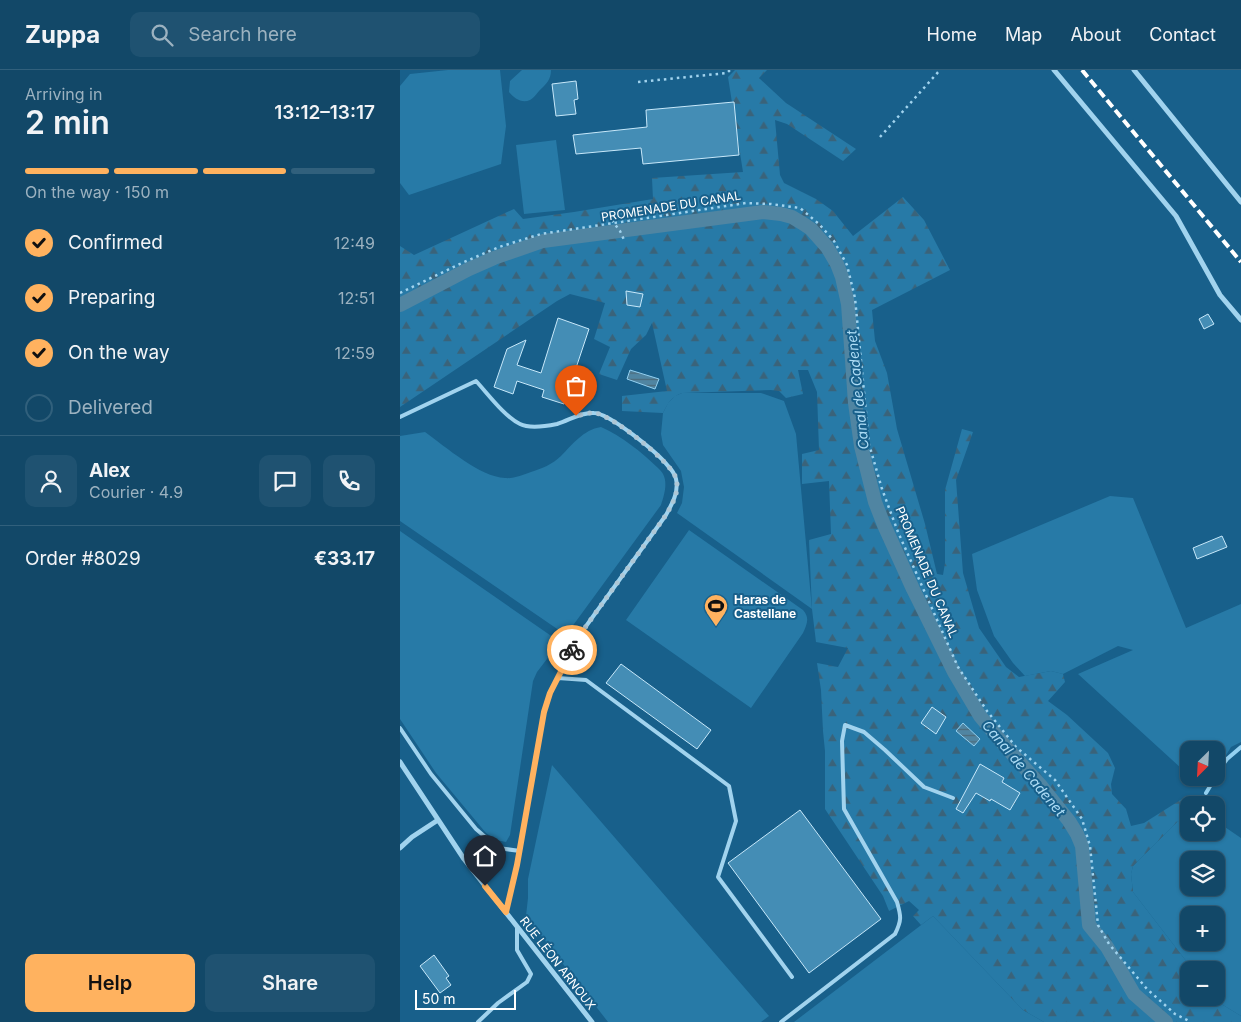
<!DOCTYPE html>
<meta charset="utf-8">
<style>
:root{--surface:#124868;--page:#1f5271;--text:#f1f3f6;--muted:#9cb2c0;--line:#31607c;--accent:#ffb25f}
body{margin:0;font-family:Inter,sans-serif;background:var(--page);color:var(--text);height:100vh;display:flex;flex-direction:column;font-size:19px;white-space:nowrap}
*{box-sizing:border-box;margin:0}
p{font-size:16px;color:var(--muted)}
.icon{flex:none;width:28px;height:28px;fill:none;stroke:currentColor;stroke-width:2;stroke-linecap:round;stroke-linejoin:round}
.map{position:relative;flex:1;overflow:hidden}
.details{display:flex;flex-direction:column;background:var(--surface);width:400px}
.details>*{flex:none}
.needle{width:32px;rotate:204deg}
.tools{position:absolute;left:780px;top:671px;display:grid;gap:10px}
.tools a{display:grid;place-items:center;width:45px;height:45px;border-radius:10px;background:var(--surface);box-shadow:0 1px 4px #0004,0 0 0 1px var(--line);font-size:25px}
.scale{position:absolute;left:15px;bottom:12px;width:101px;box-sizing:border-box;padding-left:5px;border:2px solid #fff;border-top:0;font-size:14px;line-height:18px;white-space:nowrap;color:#fff;-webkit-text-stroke:4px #18608b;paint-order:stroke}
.pin{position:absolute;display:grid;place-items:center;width:42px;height:42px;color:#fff;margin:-51px -21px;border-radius:50% 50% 50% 0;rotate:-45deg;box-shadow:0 0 5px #0007}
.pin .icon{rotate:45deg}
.courier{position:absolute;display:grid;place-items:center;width:50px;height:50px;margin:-25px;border:4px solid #ffb25f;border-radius:50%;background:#fff;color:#222;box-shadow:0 1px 6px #0007}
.summary em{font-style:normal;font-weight:600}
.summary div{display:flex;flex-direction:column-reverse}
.summary{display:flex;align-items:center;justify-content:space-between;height:85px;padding:0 25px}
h1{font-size:32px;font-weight:600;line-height:38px}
.bar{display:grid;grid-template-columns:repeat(4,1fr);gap:8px 5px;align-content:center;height:60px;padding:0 25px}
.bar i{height:6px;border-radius:4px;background:var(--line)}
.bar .on{background:var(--accent)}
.bar p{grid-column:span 4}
.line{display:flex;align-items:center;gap:12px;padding:0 25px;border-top:1px solid var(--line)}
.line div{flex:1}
.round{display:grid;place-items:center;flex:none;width:52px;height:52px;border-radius:10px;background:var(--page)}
ol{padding:0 25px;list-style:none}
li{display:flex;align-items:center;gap:15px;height:55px}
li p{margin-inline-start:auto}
li .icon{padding:5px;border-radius:50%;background:var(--accent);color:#111;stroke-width:4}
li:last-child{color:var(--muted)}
li i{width:28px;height:28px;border:2px solid var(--line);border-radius:50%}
.action{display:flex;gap:10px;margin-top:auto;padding:10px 25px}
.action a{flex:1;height:58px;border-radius:10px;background:var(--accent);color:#111;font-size:20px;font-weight:600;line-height:58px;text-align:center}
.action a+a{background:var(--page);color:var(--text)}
header{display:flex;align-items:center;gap:30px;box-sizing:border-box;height:70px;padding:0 25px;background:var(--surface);border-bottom:1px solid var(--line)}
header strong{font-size:24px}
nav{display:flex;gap:28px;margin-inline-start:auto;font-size:18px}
.search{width:350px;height:45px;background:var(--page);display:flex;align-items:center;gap:12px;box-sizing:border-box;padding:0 18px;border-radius:10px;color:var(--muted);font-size:19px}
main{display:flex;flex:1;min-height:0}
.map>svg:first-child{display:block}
.green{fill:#277aa7;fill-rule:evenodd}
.forest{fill:url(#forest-firs)}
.water{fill:url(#water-rules);stroke:#94d1f1}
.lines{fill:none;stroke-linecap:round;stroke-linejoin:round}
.stream{stroke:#94d1f1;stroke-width:4}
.canal{stroke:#5085a2;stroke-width:14}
.building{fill:#448db5;stroke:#c7e8fa}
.path{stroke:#a1d3ee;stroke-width:2.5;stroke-dasharray:2.5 4;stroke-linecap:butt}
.lane{stroke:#a1d3ee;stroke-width:4}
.street{stroke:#a1d3ee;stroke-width:5}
.rail{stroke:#fff;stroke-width:4;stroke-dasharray:9 4;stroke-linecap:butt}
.path-bridge{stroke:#a1d3ee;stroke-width:2.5;stroke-dasharray:2.5 4;stroke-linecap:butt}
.done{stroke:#aec7d6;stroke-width:5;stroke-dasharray:0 9}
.route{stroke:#ffb25f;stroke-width:6}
.labels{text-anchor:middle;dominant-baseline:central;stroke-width:4;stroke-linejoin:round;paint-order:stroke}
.street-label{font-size:12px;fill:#fff;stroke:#18608b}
.poi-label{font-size:12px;font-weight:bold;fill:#fff;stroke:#18608b;text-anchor:start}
.water-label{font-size:14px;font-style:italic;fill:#addcf5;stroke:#18608b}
</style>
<header>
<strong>Zuppa</strong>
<div class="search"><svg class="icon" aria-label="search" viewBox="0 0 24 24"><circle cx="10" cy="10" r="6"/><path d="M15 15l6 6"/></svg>Search here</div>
<nav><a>Home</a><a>Map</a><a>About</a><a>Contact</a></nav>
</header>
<main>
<section class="details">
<div class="summary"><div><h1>2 min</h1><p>Arriving in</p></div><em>13:12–13:17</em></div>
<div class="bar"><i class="on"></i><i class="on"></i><i class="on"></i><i></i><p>On the way · 150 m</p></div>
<ol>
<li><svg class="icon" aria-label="check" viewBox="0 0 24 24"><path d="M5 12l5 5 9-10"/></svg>Confirmed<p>12:49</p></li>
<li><svg class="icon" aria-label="check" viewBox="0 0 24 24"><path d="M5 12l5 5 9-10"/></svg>Preparing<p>12:51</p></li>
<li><svg class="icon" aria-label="check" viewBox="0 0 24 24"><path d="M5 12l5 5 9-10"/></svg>On the way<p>12:59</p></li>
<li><i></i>Delivered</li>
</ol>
<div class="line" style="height:90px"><a class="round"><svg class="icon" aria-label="person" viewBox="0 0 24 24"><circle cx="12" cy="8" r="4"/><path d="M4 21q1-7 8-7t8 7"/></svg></a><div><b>Alex</b><p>Courier · 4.9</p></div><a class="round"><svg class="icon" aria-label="chat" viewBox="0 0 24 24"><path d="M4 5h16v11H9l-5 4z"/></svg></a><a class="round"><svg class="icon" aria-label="phone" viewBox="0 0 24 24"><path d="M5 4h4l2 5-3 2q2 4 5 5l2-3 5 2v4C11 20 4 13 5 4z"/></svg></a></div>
<div class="line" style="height:65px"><div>Order #8029</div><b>€33.17</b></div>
<div class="action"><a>Help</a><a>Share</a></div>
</section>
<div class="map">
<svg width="841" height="952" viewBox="0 0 841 952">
<defs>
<pattern id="forest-firs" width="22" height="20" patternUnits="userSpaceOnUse" patternTransform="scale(1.25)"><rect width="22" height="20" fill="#277aa7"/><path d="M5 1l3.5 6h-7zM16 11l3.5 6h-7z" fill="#3a637a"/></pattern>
<pattern id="water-rules" width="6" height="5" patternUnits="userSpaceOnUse" patternTransform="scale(1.25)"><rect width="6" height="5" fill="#5085a2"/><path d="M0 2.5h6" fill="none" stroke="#4e6b7b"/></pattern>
</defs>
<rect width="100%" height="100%" fill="#18608b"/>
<path class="green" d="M48 0H100L106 56 101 94 9 125 0 113V16L10 4Z
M122 0H151C151 10 146 14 139 21 137 23 134 28 130 30 122 34 114 28 109 22L110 11Z
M156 70 165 140 124 144 116 75Z
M282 323H361L384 331 396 364 412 539 277 443 282 433 284 417 281 401 263 375 261 364 263 343 268 333 275 326Z
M201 357C222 366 241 382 258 398 260 400 262 402 263 404 268 413 264 426 261 435L166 565 0 451V366L25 362C46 377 80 407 105 408 113 409 123 405 131 402 141 399 153 394 161 386 173 374 183 360 201 357Z
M710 426 733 428 786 558 841 534V672L831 677 825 687 816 690V680H789V697L782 699 678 604 733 580 718 576 663 604 651 601 625 606 613 593 594 566 577 520 572 484Z
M289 460 403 540C410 548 407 554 403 563L351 638 226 550Z
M0 461 160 572 137 602 133 611 110 765 106 772 96 770 86 763 36 703 0 649Z
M152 695 369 946 361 952H208L126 846 128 828V809Z
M789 745V762H816V751L841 768V946L818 932 814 928H816V900H793L733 822 731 804 733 796 777 752ZM789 790H816V818H789ZM789 845H816V872H789Z
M533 846 623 940 644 952H394Z"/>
<path class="forest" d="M335 0H367L359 8 386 33 456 79 443 91 387 54 375 50 380 105 384 113 416 129 433 141 453 166 503 127 524 150 550 200 472 240 475 271 487 303 497 359 525 454 537 504 543 505 545 493V420L562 359 573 362 556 410 563 503 579 558 606 597 619 607 651 601 663 604 665 612 648 631 667 645 708 683 715 698 711 714 712 724 726 739 731 756 744 753 782 729 792 735H789V745L777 752 733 796 731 804 733 822 793 900H789V928H814L818 932 841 946V952H644L623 940 533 846 521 855 513 846 519 840 509 831 489 841 483 826 425 739V681L423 661 421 620 417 593 438 597 448 578 416 572 412 539 409 470 431 464 429 411 402 414V384L419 380 417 322 408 300H398L403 324 386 328 379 321 371 320 282 323C271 327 268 333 263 343L222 341V326L267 321 252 253 246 265 231 279 217 310 199 304 210 277 194 269 205 233 170 224 157 231 0 337V176L14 185 114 139 123 149 174 142 253 129 252 108 343 102 328 7Z"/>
<path class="water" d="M230 300 259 309 255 319 227 309Z
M563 653 580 669 574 676 556 661Z"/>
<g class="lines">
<path class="stream" d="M816 704 827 689 841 677
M806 723 815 708"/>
<path class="canal" d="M0 235 69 199 94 188 143 171 363 142 381 144 392 147 402 153 411 159 427 177 437 194 442 207 448 234 455 333 461 376 475 432 484 455 513 519 554 602 580 646 606 677 642 717 669 751 677 764 682 776 689 855 707 877 734 924 766 952"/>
</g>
<path class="building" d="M176 11 178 29 174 30 176 44 156 46 152 14Z
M334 32 339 85 243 94 241 78 176 84 173 65 247 57 246 40Z
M226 221 243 224 240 237 227 235Z
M808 244 814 254 804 259 799 249Z
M158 248 189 259 164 334 142 327 144 320 117 311 113 324 94 317 107 279 126 270 117 295 141 303Z
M822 466 827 477 797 489 793 478Z
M221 594 311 660 297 679 206 613Z
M532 637 546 647 536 664 521 653Z
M580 694 604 708 602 712 620 723 610 740 591 729 590 731 576 723 563 743 556 739Z
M400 740 481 849 409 903 328 793Z
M34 885 49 906 46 908 51 915 40 923 20 896Z"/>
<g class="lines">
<path class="path" d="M238 12 327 3 330 0
M480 67 540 0
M0 223 64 192 99 177 141 164 346 133 371 134 400 138 419 154 434 171 447 195 455 228 469 374 482 419 498 462 558 597 587 641 616 677 655 710 682 749 690 776 698 855 709 874 747 919 775 944 791 952"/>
<path class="lane" d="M0 347 76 311C88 324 105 347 120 354 130 359 147 356 157 354 170 350 181 342 194 343 209 343 258 383 268 396 271 399 275 405 276 409 279 422 272 434 266 445L184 559 163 598 150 623 144 642 117 795 106 842
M158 608 186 610 329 716 336 751 318 807 392 907
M0 658 31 704 76 759 98 778 120 781
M78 952 98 933 127 912 131 904 117 880V857
M381 952 495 864C502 850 501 846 497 832L444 739 442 671 445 655 464 662 485 680 524 717 553 728"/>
<path class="street" d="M654 0 776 146 820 225 841 250
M734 0 841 132
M0 692 64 789 192 952
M0 778 12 767 38 750"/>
<path class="rail" d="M682 0 841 192"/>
<path class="path-bridge" d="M208 145 220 161 225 172"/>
</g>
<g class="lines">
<path class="done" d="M172 580 184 559 266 445C272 434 280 422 276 408 271 392 212 345 195 343 190 342 182 345 176 346"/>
<path class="route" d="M85 816 106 842 117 795 144 642 150 623 172 580"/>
</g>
<defs>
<g id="stadium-pin" transform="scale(1.25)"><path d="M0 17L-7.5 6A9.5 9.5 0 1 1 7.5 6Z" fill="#ffb25f" stroke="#18608b"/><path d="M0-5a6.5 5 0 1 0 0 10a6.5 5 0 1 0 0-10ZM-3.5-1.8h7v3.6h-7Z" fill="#111"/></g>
</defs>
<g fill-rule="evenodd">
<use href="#stadium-pin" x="316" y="536"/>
</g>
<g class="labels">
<g class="street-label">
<text transform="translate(271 136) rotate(-9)">PROMENADE DU CANAL</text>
<text transform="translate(527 502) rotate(67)">PROMENADE DU CANAL</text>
<text transform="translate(158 893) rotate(52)">RUE LÉON ARNOUX</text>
</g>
<g class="poi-label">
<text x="334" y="529">Haras de<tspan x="334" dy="14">Castellane</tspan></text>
</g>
<g class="water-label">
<text transform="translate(457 320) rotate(-96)">Canal de Cadenet</text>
<text transform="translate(624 698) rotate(50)">Canal de Cadenet</text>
</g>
</g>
</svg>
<div class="tools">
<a><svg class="needle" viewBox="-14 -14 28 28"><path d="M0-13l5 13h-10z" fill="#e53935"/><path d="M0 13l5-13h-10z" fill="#9cb2c0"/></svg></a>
<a><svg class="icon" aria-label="locate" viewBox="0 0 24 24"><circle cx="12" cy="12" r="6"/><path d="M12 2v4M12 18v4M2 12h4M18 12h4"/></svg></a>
<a><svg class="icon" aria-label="layers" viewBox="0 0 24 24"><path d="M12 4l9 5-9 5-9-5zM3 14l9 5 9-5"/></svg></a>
<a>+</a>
<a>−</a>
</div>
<div class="scale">50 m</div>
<div class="pin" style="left:176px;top:346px;background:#ea580c"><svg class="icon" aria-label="bag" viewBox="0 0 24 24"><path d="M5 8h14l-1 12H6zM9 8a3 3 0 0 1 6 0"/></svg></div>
<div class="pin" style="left:85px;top:816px;background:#1f2937"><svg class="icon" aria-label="home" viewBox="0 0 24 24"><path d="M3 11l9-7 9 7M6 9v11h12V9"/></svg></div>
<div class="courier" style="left:172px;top:580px"><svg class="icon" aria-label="bike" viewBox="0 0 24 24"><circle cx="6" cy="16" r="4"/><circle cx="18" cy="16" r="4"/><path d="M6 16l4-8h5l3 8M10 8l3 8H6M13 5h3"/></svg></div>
</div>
</main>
